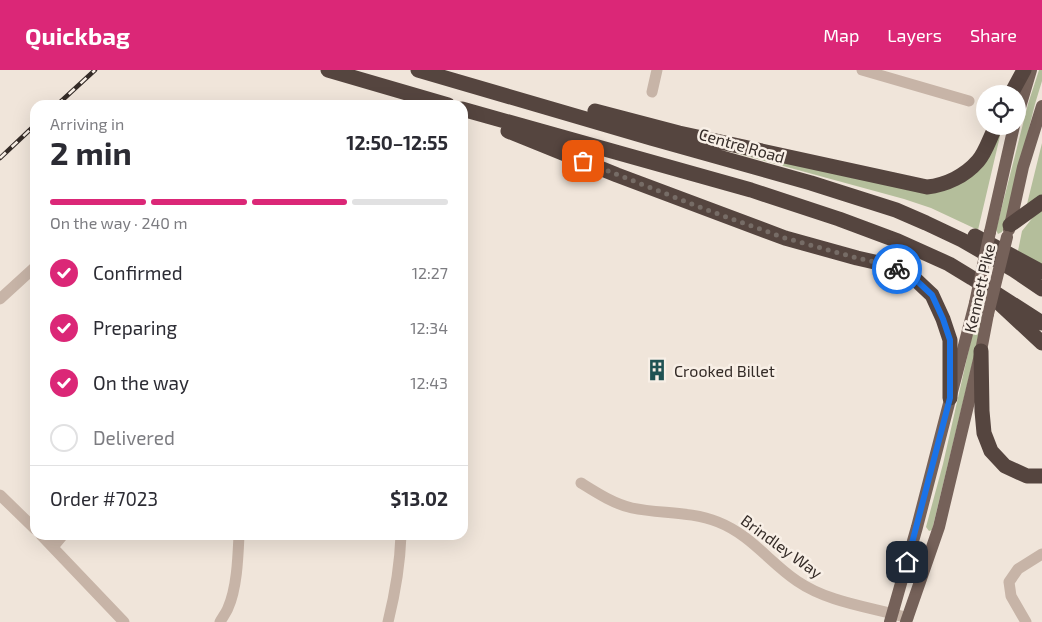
<!DOCTYPE html>
<meta charset="utf-8">
<style>
:root{--surface:#fff;--page:#f7f7f7;--text:#2b2b33;--muted:#7c7c81;--line:#e1e1e2;--accent:#db2777}
body{margin:0;font-family:"Exo 2",sans-serif;background:var(--page);color:var(--text);height:100vh;display:flex;flex-direction:column;font-size:19px;white-space:nowrap}
*{box-sizing:border-box;margin:0}
p{font-size:16px;color:var(--muted)}
.icon{flex:none;width:28px;height:28px;fill:none;stroke:currentColor;stroke-width:2;stroke-linecap:round;stroke-linejoin:round}
.map{position:relative;flex:1;overflow:hidden}
.panel{position:absolute;left:30px;top:30px;width:438px;height:440px;display:flex;flex-direction:column;background:var(--surface);border-radius:15px;box-shadow:0 5px 20px #0002}
.panel>*{flex:none}
.controls{position:absolute;left:976px;top:15px;display:grid;gap:10px}
.controls a{display:grid;place-items:center;width:50px;height:50px;border-radius:50%;background:var(--surface);box-shadow:0 5px 20px #0002;font-size:25px}
.pin{position:absolute;display:grid;place-items:center;width:42px;height:42px;color:#fff;margin:-21px;border-radius:10px;box-shadow:0 2px 8px #0006}
.courier{position:absolute;display:grid;place-items:center;width:50px;height:50px;margin:-25px;border:4px solid #1a73e8;border-radius:50%;background:#fff;color:#222;box-shadow:0 1px 6px #0007}
.overview em{font-style:normal;font-weight:700}
.overview div{display:flex;flex-direction:column-reverse}
.overview{display:flex;align-items:center;justify-content:space-between;height:85px;padding:0 20px}
h1{font-size:32px;font-weight:700;line-height:38px}
.bar{display:grid;grid-template-columns:repeat(4,1fr);gap:8px 5px;align-content:center;height:60px;padding:0 20px}
.bar i{height:6px;border-radius:4px;background:var(--line)}
.bar .selected{background:var(--accent)}
.bar p{grid-column:span 4}
.line{display:flex;align-items:center;gap:12px;padding:0 20px;border-top:1px solid var(--line)}
.line div{flex:1}
ol{padding:0 20px;list-style:none}
li{display:flex;align-items:center;gap:15px;height:55px}
li p{margin-inline-start:auto}
li .icon{padding:5px;border-radius:50%;background:var(--accent);color:#fff;stroke-width:4}
li:last-child{color:var(--muted)}
li i{width:28px;height:28px;border:2px solid var(--line);border-radius:50%}
header{display:flex;align-items:center;gap:30px;box-sizing:border-box;height:70px;padding:0 25px;background:var(--accent);color:#fff}
header strong{font-size:24px}
nav{display:flex;gap:28px;margin-inline-start:auto;font-size:18px}
.map>svg:first-child{display:block}
.green{fill:#b4be9b}
.lines{fill:none;stroke-linecap:round;stroke-linejoin:round}
.street{stroke:#c7b4a7;stroke-width:11}
.primary{stroke:#756159;stroke-width:12}
.highway{stroke:#55453f;stroke-width:15}
.rail-casing{stroke:#342b27;stroke-width:4.5}
.rail{stroke:#f8efe6;stroke-width:2.5;stroke-dasharray:8;stroke-linecap:butt}
.primary-bridge{stroke:#756159;stroke-width:12}
.done{stroke:#766c66;stroke-width:5;stroke-dasharray:0 9}
.route{stroke:#1a73e8;stroke-width:6}
.labels{text-anchor:middle;dominant-baseline:central;stroke-width:5;stroke-linejoin:round;paint-order:stroke}
.street-label{font-size:16px;fill:#342b27;stroke:#f8efe6}
.poi-label{font-size:16px;fill:#342b27;stroke:#f8efe6;text-anchor:start}
</style>
<header>
<strong>Quickbag</strong>
<nav><a>Map</a><a>Layers</a><a>Share</a></nav>
</header>
<div class="map">
<svg width="1042" height="552" viewBox="0 0 1042 552">
<rect width="100%" height="100%" fill="#f0e5da"/>
<path class="green" d="M1039 0H1042V11L1035 34 1004 158 1002 162 998 164 996 160 1028 34Z
M1000 61V66L978 160 931 138 904 129 717 78 942 119Z
M1042 73V126L1027 134Z
M1042 139V195L1018 181 1022 161 1034 146Z
M983 238 985 241 932 460 929 461 926 457 943 394 976 248 978 241Z"/>
<g class="lines">
<path class="street" d="M862 0 969 31
M652 22 657 0
M0 229 35 197
M581 413C597 423 614 434 632 438 661 444 690 441 718 452 751 465 769 492 797 511 829 533 871 537 908 548
M0 425 35 459
M41 465 124 552
M53 477 63 465
M220 552C222 548 226 543 228 538 237 518 238 487 239 465
M388 552C395 524 400 494 401 465
M1026 552 1011 526 1009 512 1018 499 1042 484"/>
<path class="primary" d="M1018 44 1031 0
M1009 160 1023 97 1042 36
M990 162 1014 56
M890 552 917 457 975 233
M906 552 939 457 981 281 988 244"/>
<path class="highway" d="M328 0 448 35
M418 0 651 68 811 113 896 140 926 153 962 170 1014 200 1042 219
M1011 24 1024 0
M462 39 751 120 839 149 898 171 949 194 972 208 1042 253
M595 41 679 63 927 117C946 115 965 106 978 91 986 82 990 67 996 56
M508 61 617 105 785 168 857 188 892 196 916 210 932 225 943 249 950 270V328
M1010 155 1042 132
M975 166 1042 202
M999 233 1042 273
M981 281 982 341 984 363 991 381 1005 396 1027 406H1042"/>
<g class="rail-casing">
<path id="rail" d="M57 35 95 0
M0 88 35 55"/>
</g>
<use href="#rail" class="rail"/>
<path class="primary-bridge" d="M975 233 990 162
M988 244 1007 167"/>
</g>
<g class="lines">
<path class="done" d="M583 91 707 140 785 168 857 188 892 196 897 199"/>
<path class="route" d="M897 199 916 210 932 225 943 249 950 270V328L907 492"/>
</g>
<defs>
<g id="building-bare" transform="scale(1.725)"><path d="M-4-6H4V6H1V3H-1V6H-4ZM-2.5-4.3h1.7v1.8h-1.7ZM.8-4.3h1.7v1.8H.8ZM-2.5-1h1.7V.8h-1.7ZM.8-1h1.7V.8H.8Z" fill="#1f5253" stroke="#f8efe6" stroke-width="2.5" paint-order="stroke"/></g>
</defs>
<g fill-rule="evenodd">
<use href="#building-bare" x="657" y="300"/>
</g>
<g class="labels">
<g class="street-label">
<text transform="translate(742 75) rotate(16)">Centre Road</text>
<text transform="translate(979 218) rotate(-77)">Kennett Pike</text>
<text transform="translate(782 476) rotate(36)">Brindley Way</text>
</g>
<g class="poi-label">
<text x="674" y="300">Crooked Billet</text>
</g>
</g>
</svg>
<div class="controls">
<a><svg class="icon" aria-label="locate" viewBox="0 0 24 24"><circle cx="12" cy="12" r="6"/><path d="M12 2v4M12 18v4M2 12h4M18 12h4"/></svg></a>
</div>
<div class="pin" style="left:583px;top:91px;background:#ea580c"><svg class="icon" aria-label="bag" viewBox="0 0 24 24"><path d="M5 8h14l-1 12H6zM9 8a3 3 0 0 1 6 0"/></svg></div>
<div class="pin" style="left:907px;top:492px;background:#1f2937"><svg class="icon" aria-label="home" viewBox="0 0 24 24"><path d="M3 11l9-7 9 7M6 9v11h12V9"/></svg></div>
<div class="courier" style="left:897px;top:199px"><svg class="icon" aria-label="bike" viewBox="0 0 24 24"><circle cx="6" cy="16" r="4"/><circle cx="18" cy="16" r="4"/><path d="M6 16l4-8h5l3 8M10 8l3 8H6M13 5h3"/></svg></div>
<section class="panel">
<div class="overview"><div><h1>2 min</h1><p>Arriving in</p></div><em>12:50–12:55</em></div>
<div class="bar"><i class="selected"></i><i class="selected"></i><i class="selected"></i><i></i><p>On the way · 240 m</p></div>
<ol>
<li><svg class="icon" aria-label="check" viewBox="0 0 24 24"><path d="M5 12l5 5 9-10"/></svg>Confirmed<p>12:27</p></li>
<li><svg class="icon" aria-label="check" viewBox="0 0 24 24"><path d="M5 12l5 5 9-10"/></svg>Preparing<p>12:34</p></li>
<li><svg class="icon" aria-label="check" viewBox="0 0 24 24"><path d="M5 12l5 5 9-10"/></svg>On the way<p>12:43</p></li>
<li><i></i>Delivered</li>
</ol>
<div class="line" style="height:65px"><div>Order #7023</div><b>$13.02</b></div>
</section>
</div>
